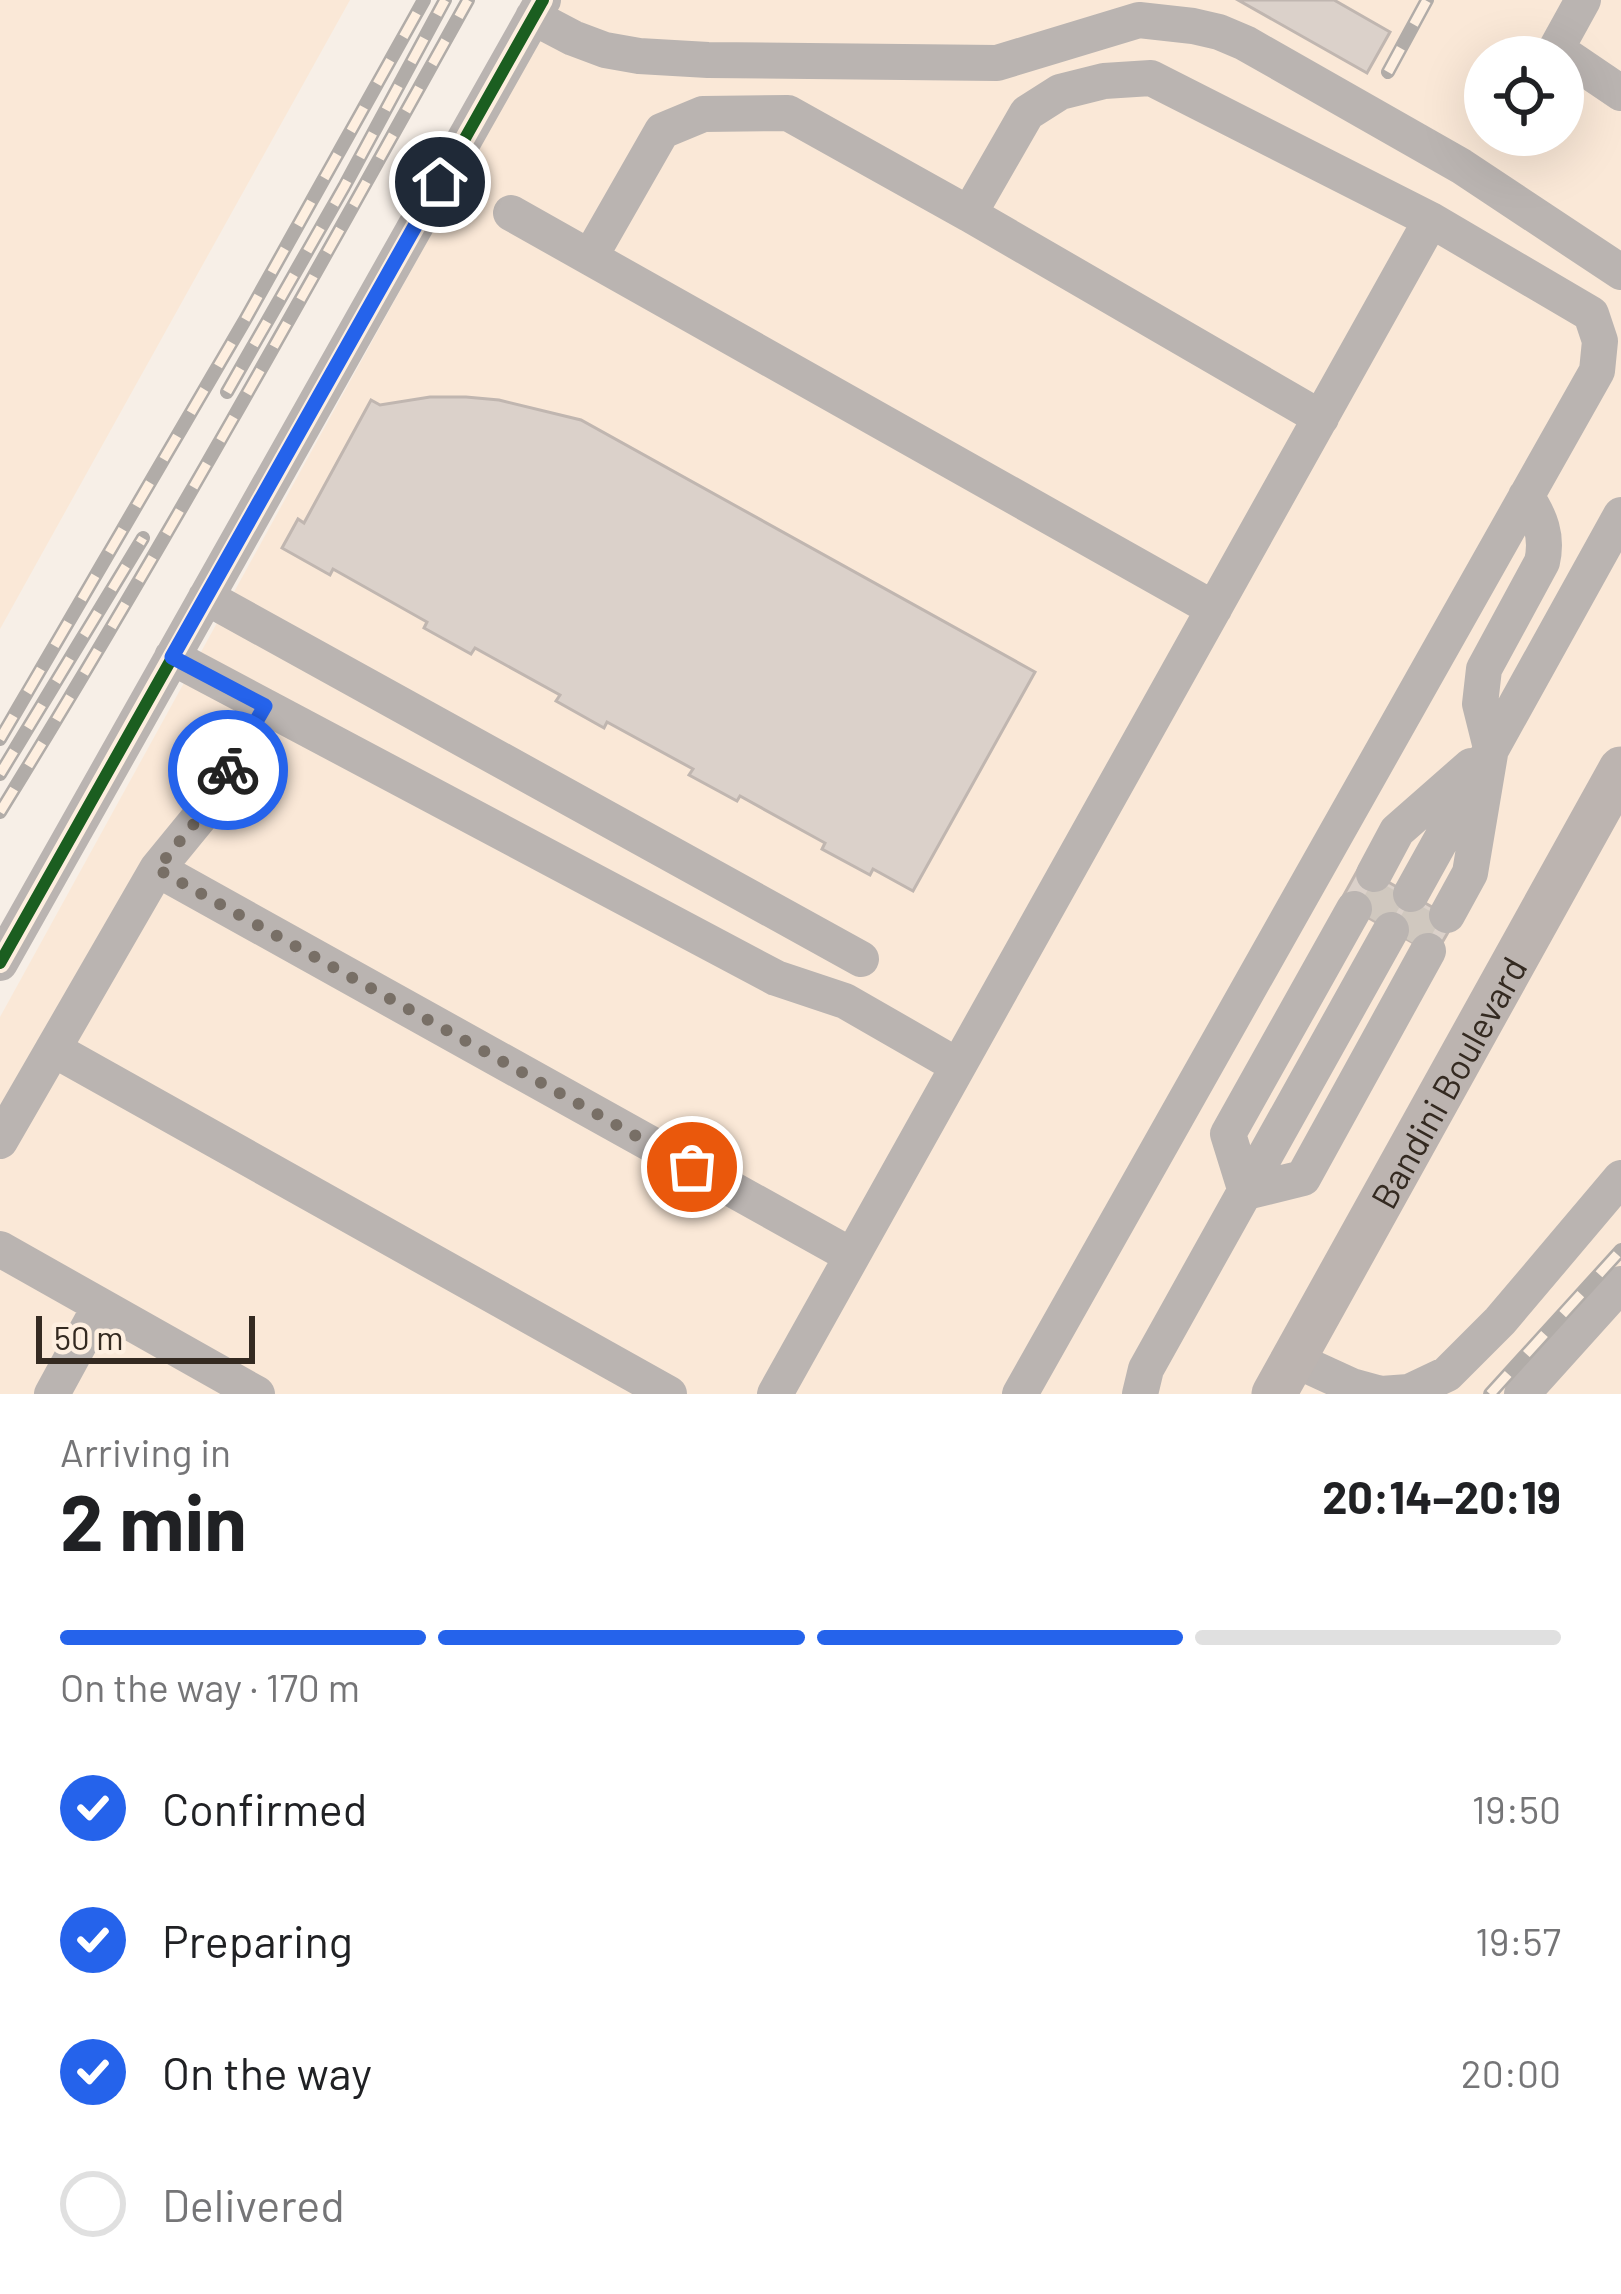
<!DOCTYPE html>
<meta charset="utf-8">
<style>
:root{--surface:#fff;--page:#f2f2f2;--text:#202124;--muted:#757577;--line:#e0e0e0;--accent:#2563eb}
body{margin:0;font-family:Barlow,sans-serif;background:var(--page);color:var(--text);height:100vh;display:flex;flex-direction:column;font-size:45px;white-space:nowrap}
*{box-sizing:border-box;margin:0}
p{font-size:39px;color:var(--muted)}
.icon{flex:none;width:66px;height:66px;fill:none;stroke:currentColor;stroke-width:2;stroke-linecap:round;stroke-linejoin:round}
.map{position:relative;height:1394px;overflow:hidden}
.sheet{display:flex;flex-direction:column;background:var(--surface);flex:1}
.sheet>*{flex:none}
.buttons{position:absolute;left:1464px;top:36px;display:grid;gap:24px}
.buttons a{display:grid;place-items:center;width:120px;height:120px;border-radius:50%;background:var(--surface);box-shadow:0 12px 48px #0002;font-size:60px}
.scale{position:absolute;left:36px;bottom:30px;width:219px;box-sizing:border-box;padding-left:12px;border:6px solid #342a21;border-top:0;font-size:33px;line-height:42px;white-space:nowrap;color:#342a21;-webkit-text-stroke:9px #feefe0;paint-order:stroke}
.pin{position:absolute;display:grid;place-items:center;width:102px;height:102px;color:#fff;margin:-51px;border:6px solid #fff;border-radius:50%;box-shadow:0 3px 12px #0007}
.courier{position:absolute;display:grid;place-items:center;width:120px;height:120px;margin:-60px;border:9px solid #2563eb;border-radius:50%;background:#fff;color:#222;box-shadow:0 3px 15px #0007}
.summary em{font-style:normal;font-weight:700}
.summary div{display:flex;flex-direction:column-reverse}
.summary{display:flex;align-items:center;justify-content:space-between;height:204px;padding:0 60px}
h1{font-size:78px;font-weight:700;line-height:90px}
.bar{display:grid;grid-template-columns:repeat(4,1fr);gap:18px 12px;align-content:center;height:144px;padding:0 60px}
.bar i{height:15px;border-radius:9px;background:var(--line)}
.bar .active{background:var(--accent)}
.bar p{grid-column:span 4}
ol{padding:0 60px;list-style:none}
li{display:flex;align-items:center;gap:36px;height:132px}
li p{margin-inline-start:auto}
li .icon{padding:12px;border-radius:50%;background:var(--accent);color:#fff;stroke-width:4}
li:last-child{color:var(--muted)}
li i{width:66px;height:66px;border:6px solid var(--line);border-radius:50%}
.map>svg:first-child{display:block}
.built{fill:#fae8d7;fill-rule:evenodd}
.building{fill:#dbd1ca;stroke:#c0b6b0;stroke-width:3}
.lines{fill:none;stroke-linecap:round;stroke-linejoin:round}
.minor-tunnel{stroke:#d0c8bf;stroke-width:36;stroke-dasharray:36 18;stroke-linecap:butt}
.minor{stroke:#bab4b1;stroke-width:36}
.major{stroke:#bcb4b0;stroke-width:45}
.rail-casing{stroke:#b1aca8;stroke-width:14}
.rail{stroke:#feefe0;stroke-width:9;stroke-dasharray:27;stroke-linecap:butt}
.cycleway-casing{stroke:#feefe0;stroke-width:20}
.cycleway{stroke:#1b5e20;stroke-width:12}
.done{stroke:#786f66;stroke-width:12;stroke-dasharray:0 21.6}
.route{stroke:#2563eb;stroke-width:15}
.labels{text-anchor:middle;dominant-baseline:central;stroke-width:12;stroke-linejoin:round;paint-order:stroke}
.street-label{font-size:36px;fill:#342a21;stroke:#feefe0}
</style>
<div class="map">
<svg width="1621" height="1394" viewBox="0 0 1621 1394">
<rect width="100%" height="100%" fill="#f7efe7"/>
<path class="built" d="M0 0H350L0 629Z
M560 0H1621V1394H0V1017ZM1485 57H1563V135H1485Z"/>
<path class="building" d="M1238 0H1334L1390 32 1367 73Z
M430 397H466L499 400 581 420 1035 672 913 891 873 869 870 875 822 849 825 843 740 796 737 801 689 775 693 769 607 722 604 728 556 701 560 695 475 648 471 654 424 628 427 622 333 569 330 575 282 548 298 519 304 523 371 400 380 405Z
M1360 866 1455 920 1435 955 1340 902Z"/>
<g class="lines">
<path class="minor-tunnel" d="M1372 919 1392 884
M1408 940 1428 905"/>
<path class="minor" d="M1583 0 1556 49 1621 93
M533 17 573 38 605 50 639 56 708 60 997 63 1139 20 1193 26 1219 32 1245 43 1461 166 1621 272
M511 213 1214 609
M969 214 1321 418
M590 257 662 131 703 114 788 113 969 214 1027 113 1060 92 1104 81 1151 78 1431 220 1591 314 1600 341 1597 371 1020 1394
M206 597 861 959
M172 657 776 978 845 1001 958 1066
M157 869 852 1256
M1374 874 1397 831 1471 766
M1411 894 1621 515
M1447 915 1470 873 1491 748 1480 704 1484 669 1542 562C1548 536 1540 517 1526 496
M0 963 543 0
M53 1049 669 1394
M0 1141 157 869 202 814 265 707
M1246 1192 1228 1134 1354 909
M1246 1192 1303 1178 1428 951
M0 1249 257 1394
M1293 1359 1352 1386 1381 1394 1409 1392 1447 1374 1500 1321 1621 1178
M52 1394 100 1306
M775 1394 1431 220
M1140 1394 1146 1369 1391 930
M1522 1394 1621 1284"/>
<path class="major" id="s1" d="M1274 1394 1621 769"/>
<g class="rail-casing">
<path id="rail" d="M1388 72 1427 0
M227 392 344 187 445 0
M0 739 245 320 424 0
M0 774 143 538
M0 812C164 546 316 273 468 0
M1490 1394 1621 1250"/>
</g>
<use href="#rail" class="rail"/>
<g class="cycleway-casing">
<path id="cycleway" d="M0 963 543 0"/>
</g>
<use href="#cycleway" class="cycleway"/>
</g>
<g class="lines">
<path class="done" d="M228 770 202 814 157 869 692 1167"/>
<path class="route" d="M228 770 265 706 172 657 440 182"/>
</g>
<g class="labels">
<g class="street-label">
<text stroke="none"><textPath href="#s1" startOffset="357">Bandini Boulevard</textPath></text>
</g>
</g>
</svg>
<div class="buttons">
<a><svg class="icon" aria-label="locate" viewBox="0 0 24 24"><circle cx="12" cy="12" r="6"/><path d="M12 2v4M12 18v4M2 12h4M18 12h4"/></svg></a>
</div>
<div class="scale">50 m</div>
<div class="pin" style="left:692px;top:1167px;background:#ea580c"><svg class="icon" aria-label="bag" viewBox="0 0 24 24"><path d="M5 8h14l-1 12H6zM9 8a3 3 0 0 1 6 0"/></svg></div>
<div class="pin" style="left:440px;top:182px;background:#1f2937"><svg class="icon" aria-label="home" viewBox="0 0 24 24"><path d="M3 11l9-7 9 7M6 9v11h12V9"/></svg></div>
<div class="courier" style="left:228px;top:770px"><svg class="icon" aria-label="bike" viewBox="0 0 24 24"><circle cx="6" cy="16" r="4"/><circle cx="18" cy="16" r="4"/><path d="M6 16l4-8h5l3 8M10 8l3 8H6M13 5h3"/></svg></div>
</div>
<section class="sheet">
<div class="summary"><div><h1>2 min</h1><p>Arriving in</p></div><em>20:14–20:19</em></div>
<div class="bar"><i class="active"></i><i class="active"></i><i class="active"></i><i></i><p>On the way · 170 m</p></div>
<ol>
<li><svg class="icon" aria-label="check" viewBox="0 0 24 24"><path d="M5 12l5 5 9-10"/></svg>Confirmed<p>19:50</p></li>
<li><svg class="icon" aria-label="check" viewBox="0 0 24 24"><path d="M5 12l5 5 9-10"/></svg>Preparing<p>19:57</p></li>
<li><svg class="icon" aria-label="check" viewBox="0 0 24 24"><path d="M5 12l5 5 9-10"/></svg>On the way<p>20:00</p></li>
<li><i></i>Delivered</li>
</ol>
</section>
